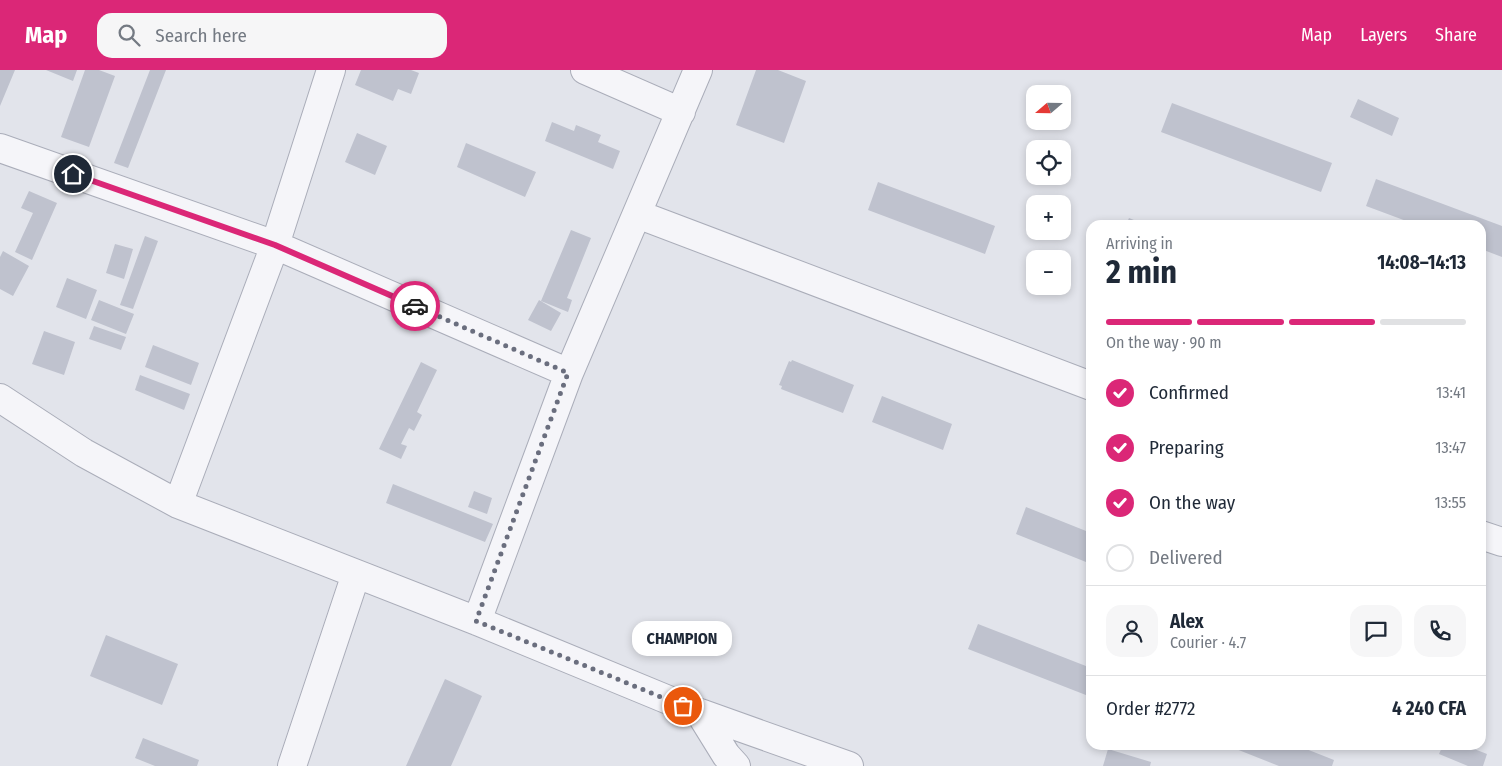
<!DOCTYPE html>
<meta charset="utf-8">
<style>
:root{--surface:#fff;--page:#f6f6f7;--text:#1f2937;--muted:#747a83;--line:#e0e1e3;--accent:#db2777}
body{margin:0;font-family:"Fira Sans Condensed",sans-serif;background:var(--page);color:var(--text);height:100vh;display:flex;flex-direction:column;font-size:19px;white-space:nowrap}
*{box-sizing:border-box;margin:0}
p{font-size:16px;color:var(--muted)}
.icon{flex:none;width:28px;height:28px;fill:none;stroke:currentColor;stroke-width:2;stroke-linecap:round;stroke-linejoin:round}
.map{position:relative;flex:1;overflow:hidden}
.panel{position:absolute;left:1086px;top:150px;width:400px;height:530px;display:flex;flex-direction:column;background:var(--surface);border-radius:15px;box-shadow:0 2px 8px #0003}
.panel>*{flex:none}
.needle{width:32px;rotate:250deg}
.controls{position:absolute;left:1026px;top:15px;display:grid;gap:10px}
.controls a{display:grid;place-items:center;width:45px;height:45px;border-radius:10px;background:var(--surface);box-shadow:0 2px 8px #0003;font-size:25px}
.pin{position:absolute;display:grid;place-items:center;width:42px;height:42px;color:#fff;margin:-21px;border:2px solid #fff;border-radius:50%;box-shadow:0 1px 5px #0007}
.courier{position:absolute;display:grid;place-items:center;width:50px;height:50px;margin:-25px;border:4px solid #db2777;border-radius:50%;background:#fff;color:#222;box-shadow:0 1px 6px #0007}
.bubble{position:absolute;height:35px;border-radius:15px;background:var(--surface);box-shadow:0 2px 8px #0003;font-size:16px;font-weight:700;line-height:35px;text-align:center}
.summary em{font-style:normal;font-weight:700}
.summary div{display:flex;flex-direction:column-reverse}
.summary{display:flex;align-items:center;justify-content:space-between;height:85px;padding:0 20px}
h1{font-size:32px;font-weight:700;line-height:38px}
.bar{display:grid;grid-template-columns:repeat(4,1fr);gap:8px 5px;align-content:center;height:60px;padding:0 20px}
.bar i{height:6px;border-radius:4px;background:var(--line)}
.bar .current{background:var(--accent)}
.bar p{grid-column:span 4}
.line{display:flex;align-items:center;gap:12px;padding:0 20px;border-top:1px solid var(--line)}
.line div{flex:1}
.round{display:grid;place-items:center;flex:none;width:52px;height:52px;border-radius:15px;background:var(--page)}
ol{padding:0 20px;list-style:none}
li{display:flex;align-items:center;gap:15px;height:55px}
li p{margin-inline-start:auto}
li .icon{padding:5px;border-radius:50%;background:var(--accent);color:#fff;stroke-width:4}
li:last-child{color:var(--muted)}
li i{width:28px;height:28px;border:2px solid var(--line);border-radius:50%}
header{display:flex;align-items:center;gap:30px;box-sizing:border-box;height:70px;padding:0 25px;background:var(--accent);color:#fff}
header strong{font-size:24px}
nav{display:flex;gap:28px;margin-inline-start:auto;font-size:18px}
.search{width:350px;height:45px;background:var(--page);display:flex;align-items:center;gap:12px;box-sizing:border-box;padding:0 18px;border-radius:15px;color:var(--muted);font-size:19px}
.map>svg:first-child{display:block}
.building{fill:#bfc2ce}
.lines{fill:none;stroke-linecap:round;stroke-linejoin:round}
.minor-casing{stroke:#aaadb9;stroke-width:30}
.minor{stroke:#f5f5f9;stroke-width:28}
.done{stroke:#6a6e7e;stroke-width:5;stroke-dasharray:0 9}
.route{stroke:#db2777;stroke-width:6}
</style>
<header>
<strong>Map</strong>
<div class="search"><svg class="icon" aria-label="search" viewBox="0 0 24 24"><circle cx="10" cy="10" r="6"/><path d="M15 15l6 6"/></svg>Search here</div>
<nav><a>Map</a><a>Layers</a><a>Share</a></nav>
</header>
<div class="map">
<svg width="1502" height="696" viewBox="0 0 1502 696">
<rect width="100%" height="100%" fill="#e2e4eb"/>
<path class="building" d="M0 0H15L0 36Z
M46 0H77L73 11Z
M85 0H99L115 6 89 77 61 67Z
M150 0H166L128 98 114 93Z
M361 0H411L419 3 411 24 398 19 393 31 355 15Z
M756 0H778L806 11 784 73 736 55Z
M1358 29 1399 48 1392 66 1350 47Z
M1172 33 1332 93 1321 122 1161 62Z
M552 52 574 61 576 55 601 65 598 72 620 81 613 99 545 71Z
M357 63 387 76 375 105 345 92Z
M466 73 536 102 525 127 457 97Z
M1376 109 1502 156V187L1481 179V155H1417L1366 136Z
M878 112 995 156 985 184 868 140Z
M29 121 57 133 32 190 15 182 33 143 21 138Z
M1129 148 1146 155H1126Z
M571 160 591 168 567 228 572 230 568 242 541 231Z
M145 166 158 171 133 239 120 235Z
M115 174 133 179 124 209 106 203Z
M3 181 29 196 13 226 0 219V187Z
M67 208 97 220 86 249 56 237Z
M99 230 134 244 126 264 91 250Z
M539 230 561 243 551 261 528 250Z
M94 256 126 267 121 280 89 269Z
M44 261 75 272 64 305 32 294Z
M153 275 199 293 191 315 145 297Z
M792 290 854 315 843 343 781 319 782 316 779 315 789 291 791 292Z
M421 292 437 300 417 342 422 345 414 361 409 358 401 374 407 376 401 389 379 379Z
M140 305 190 324 184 340 135 320Z
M882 326 952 354 943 380 872 352Z
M393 414 493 454 485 472 386 433Z
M474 421 492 428 487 444 468 437Z
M1026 437 1091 463V494L1016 464Z
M978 554 1091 598V627L968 579Z
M106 565 178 594 162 635 90 606Z
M445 609 482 626 451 696H406Z
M143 668 199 690 197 696H155L135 688Z
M1226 675H1296L1334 690 1332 696H1279Z
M1443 675H1464L1487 684 1483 696H1468L1439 684Z
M1108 679 1151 692 1150 696H1103Z"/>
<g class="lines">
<g class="minor-casing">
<path id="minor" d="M585 0 681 42
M0 78 275 175 569 303
M637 144 1091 316
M0 328 84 383 178 434 477 551 700 643 849 696
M178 434 275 175 331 0
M1481 465 1502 472
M477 551 569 303 698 0
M700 643 726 685 736 696
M292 696 356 504"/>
</g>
<use href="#minor" class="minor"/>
</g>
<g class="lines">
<path class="done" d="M415 236 568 303 476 551 683 636"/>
<path class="route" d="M73 104 275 175 415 236"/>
</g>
</svg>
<div class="controls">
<a><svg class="needle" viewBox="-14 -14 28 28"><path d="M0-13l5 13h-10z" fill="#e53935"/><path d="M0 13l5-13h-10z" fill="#747a83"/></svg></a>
<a><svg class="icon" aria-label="locate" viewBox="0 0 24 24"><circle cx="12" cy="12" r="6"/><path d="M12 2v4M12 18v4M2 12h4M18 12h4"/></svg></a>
<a>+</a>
<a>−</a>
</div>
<div class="pin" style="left:683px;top:636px;background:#ea580c"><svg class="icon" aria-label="bag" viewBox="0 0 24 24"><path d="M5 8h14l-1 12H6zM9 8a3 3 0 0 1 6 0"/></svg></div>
<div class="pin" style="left:73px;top:104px;background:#1f2937"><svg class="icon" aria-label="home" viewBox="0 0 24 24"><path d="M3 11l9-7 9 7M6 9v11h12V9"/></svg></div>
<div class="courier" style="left:415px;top:236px"><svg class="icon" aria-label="car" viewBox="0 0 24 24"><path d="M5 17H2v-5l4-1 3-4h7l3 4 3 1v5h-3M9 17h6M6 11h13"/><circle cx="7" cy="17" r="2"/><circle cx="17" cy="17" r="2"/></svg></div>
<div class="bubble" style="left:632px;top:551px;width:100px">CHAMPION</div>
<section class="panel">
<div class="summary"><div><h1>2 min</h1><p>Arriving in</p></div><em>14:08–14:13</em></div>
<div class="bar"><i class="current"></i><i class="current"></i><i class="current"></i><i></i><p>On the way · 90 m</p></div>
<ol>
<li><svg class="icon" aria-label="check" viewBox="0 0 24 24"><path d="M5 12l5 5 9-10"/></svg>Confirmed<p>13:41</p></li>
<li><svg class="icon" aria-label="check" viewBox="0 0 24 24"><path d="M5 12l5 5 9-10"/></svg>Preparing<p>13:47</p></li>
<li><svg class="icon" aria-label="check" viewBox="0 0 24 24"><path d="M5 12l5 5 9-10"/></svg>On the way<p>13:55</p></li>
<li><i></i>Delivered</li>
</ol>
<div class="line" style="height:90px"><a class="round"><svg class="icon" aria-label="person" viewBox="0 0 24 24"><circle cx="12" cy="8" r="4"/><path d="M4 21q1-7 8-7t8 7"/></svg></a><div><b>Alex</b><p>Courier · 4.7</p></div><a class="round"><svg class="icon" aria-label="chat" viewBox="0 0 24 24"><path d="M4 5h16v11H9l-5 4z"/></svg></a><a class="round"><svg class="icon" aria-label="phone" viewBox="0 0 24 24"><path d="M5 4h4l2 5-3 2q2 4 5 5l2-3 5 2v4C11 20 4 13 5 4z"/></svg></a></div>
<div class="line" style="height:65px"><div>Order #2772</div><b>4 240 CFA</b></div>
</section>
</div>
